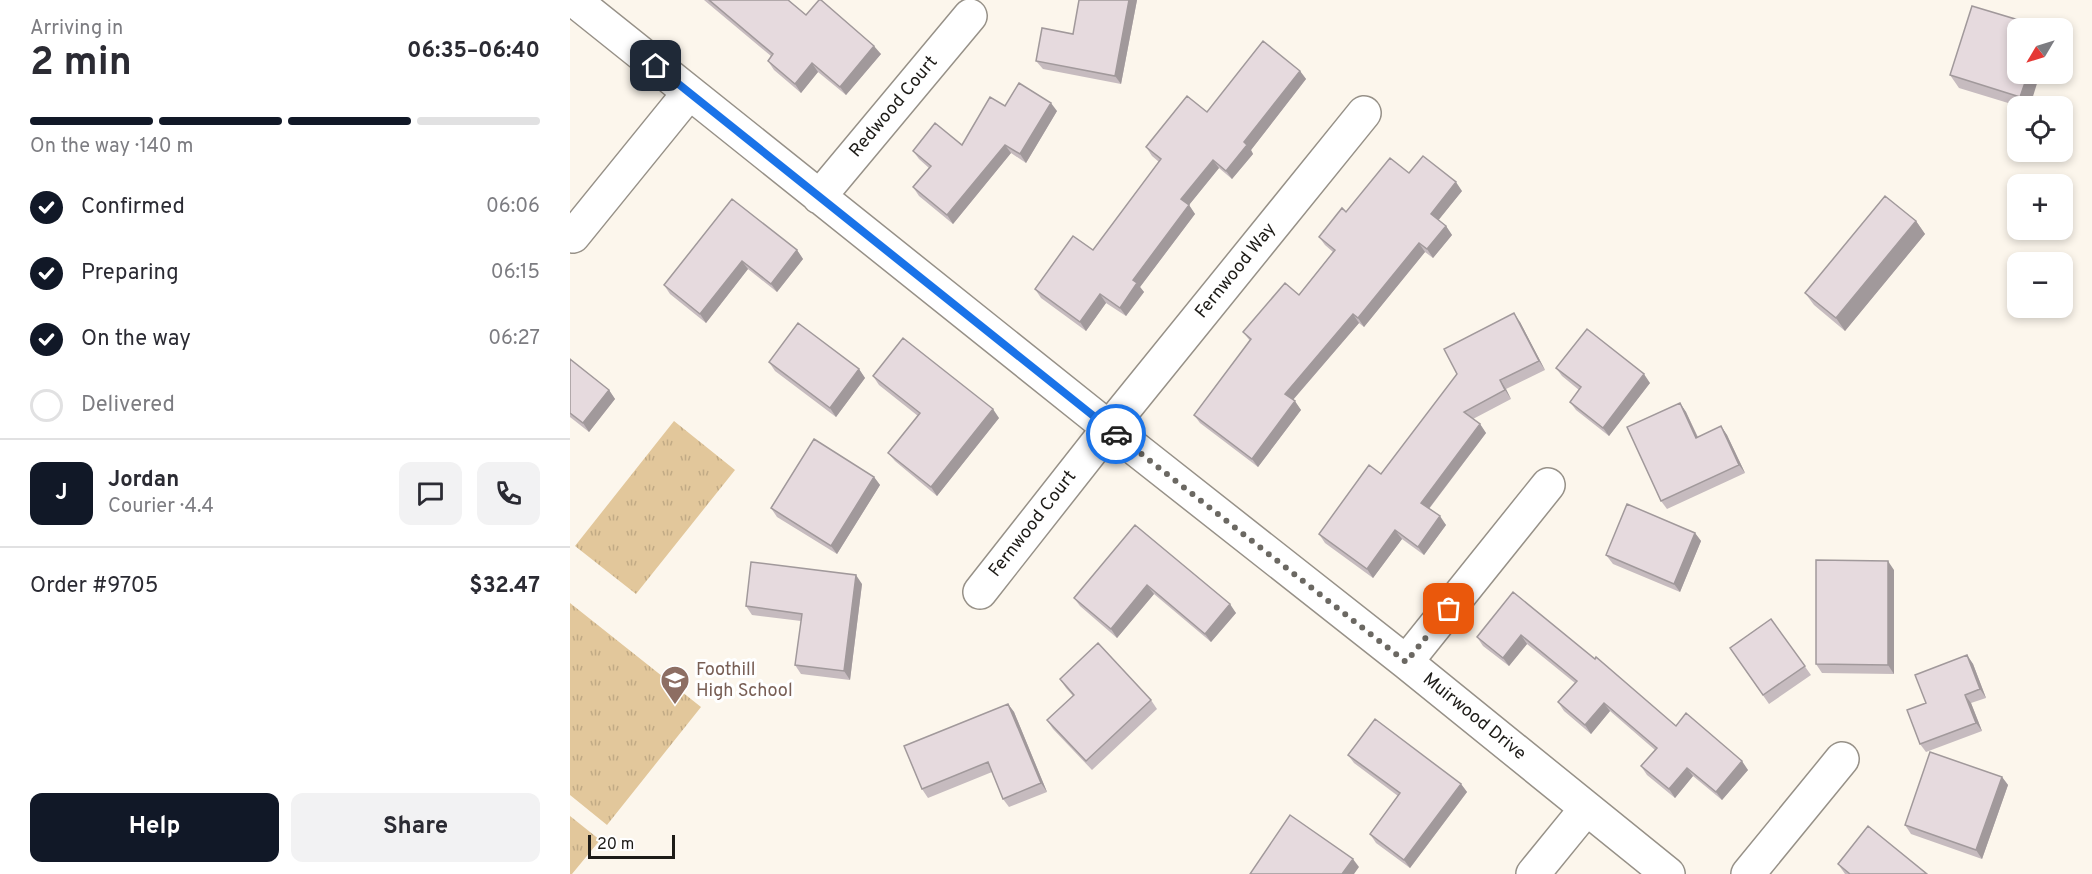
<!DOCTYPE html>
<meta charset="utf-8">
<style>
:root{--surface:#fff;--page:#f2f2f3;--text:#2b2b33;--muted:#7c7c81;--line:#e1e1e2;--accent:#111827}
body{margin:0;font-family:Overpass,sans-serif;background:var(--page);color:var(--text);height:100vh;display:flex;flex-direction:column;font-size:22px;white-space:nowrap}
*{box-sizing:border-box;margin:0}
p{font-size:20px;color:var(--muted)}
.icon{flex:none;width:33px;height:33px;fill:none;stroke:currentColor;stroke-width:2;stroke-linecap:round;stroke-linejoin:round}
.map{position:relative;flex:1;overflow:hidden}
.sheet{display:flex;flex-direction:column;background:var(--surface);width:570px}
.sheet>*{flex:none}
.needle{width:39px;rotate:232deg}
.buttons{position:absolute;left:1437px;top:18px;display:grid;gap:12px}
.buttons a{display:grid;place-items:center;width:66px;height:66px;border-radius:12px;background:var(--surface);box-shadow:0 3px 9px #0003;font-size:30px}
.scale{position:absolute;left:18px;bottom:15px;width:87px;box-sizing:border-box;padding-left:6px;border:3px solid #1d1b17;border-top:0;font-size:16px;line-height:21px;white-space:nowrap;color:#1d1b17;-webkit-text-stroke:4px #fff;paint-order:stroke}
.pin{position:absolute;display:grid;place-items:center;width:51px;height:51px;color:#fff;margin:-26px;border-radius:12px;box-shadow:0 3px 9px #0006}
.courier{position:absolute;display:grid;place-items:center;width:60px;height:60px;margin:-30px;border:4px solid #1a73e8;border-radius:50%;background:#fff;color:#222;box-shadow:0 2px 8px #0007}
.head em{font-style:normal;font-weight:700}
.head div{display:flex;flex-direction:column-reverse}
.head{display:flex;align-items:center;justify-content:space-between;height:102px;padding:0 30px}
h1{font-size:39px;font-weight:700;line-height:45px}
.bar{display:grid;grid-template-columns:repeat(4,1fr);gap:9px 6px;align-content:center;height:72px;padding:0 30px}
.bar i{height:8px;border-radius:4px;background:var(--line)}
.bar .on{background:var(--accent)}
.bar p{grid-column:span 4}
.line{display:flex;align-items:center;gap:15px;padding:0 30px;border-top:2px solid var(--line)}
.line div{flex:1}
.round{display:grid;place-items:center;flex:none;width:63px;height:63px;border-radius:12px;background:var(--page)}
ol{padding:0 30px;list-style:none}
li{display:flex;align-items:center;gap:18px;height:66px}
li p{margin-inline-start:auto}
li .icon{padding:6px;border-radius:50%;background:var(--accent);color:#fff;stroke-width:4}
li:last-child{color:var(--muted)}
li i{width:33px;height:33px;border:3px solid var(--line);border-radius:50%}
.cta{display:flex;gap:12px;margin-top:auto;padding:12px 30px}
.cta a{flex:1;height:69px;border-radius:12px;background:var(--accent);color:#fff;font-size:24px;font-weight:700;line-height:69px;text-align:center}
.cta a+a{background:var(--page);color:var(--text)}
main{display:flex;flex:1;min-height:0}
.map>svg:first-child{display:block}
.park{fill:url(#park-tufts)}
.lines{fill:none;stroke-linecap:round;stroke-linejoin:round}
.minor-casing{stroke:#979188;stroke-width:36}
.minor{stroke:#fff;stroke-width:33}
.wall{fill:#c6bbbf}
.shaded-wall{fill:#a1999b}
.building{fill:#e6dade;stroke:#a1999b;stroke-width:1.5}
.done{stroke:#6b6862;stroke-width:6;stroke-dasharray:0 10.8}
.route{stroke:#1a73e8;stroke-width:8}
.labels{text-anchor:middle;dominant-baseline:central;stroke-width:6;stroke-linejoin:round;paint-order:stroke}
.street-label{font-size:18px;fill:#1d1b17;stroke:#fff}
.education-label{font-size:18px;fill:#785e54;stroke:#fff;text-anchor:start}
</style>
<main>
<section class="sheet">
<div class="head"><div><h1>2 min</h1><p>Arriving in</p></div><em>06:35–06:40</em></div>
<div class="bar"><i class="on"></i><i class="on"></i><i class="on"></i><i></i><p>On the way · 140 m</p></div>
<ol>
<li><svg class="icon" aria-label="check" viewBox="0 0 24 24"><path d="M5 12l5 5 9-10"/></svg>Confirmed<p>06:06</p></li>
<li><svg class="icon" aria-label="check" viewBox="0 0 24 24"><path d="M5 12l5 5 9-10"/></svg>Preparing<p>06:15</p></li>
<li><svg class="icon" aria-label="check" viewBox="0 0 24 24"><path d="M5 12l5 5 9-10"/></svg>On the way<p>06:27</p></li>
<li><i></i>Delivered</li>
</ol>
<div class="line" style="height:108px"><b class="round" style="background:var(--accent);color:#fff">J</b><div><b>Jordan</b><p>Courier · 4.4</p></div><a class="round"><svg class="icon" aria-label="chat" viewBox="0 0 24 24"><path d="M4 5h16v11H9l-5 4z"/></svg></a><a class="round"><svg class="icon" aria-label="phone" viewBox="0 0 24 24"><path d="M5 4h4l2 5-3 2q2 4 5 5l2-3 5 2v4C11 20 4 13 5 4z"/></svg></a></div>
<div class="line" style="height:78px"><div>Order #9705</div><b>$32.47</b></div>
<div class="cta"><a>Help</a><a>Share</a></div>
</section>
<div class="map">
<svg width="1522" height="874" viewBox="0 0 1522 874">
<defs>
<pattern id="park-tufts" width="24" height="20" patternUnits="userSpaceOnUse" patternTransform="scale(1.5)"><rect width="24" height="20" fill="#e2c79b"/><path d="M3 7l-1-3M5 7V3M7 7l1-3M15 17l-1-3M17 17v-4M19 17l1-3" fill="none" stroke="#c1aa85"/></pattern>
</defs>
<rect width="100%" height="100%" fill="#fcf6ec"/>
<path class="park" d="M104 421 165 470 66 594 5 546Z
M0 603 131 707 37 825 0 795Z
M0 816 30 840 2 874H0Z"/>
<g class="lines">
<g class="minor-casing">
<path id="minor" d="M4 0 539 428 836 662 1098 874
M249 197 400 16
M3 236 119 93
M410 592 539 428 794 113
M836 662 978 485
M963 874 1016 809
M1178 874 1272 759"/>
</g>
<use href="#minor" class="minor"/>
</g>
<path class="wall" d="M134 0H218L236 15 311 54 276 95 248 72 231 93 204 70 198 61 201 56Z
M509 0H567L551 84 473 69 466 61 503 34Z
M1402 6 1460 106H1448L1389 88 1380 75Z
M730 71 736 79 681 150 683 154 662 179 649 168 619 205 625 214 570 287 574 292 556 316 536 303 516 331 471 298 465 289 523 250 589 162 582 156 576 147 637 112Z
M435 106 487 111 456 163 441 153 383 224 349 196 343 187 359 168 349 159 343 151 392 145Z
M839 173 892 191 868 220 876 226 882 235 863 258 855 252 794 327 789 323 723 400 731 410 688 467 630 423 624 415 680 341 673 332 729 295 763 252 755 245 749 237 776 212Z
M162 199 227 250 233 259 207 292 178 269 136 323 100 294 94 285Z
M1346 221 1355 234 1275 331 1244 305 1235 293Z
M950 322 975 370 936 389 941 399 903 419 910 424 916 433 859 509 876 525 854 555 832 539 803 578 755 543 749 534 811 474Z
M0 359 39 390 45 399 19 432 0 417Z
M199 362 289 369 295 378 266 417 205 371Z
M986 368 1080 383 1039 436 1006 410 1000 402 1009 390 992 376Z
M303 376 429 418 367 496 325 461 318 453 348 416 309 385Z
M1110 403 1116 412 1128 437 1151 426 1157 435 1175 473 1097 509 1091 501Z
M304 477 310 485 267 554 207 517 201 508Z
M565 525 666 613 641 642 584 594 547 638 510 606 504 598Z
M1125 533 1131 541 1110 592 1043 564 1036 555Z
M1324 570V674L1252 673 1246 664Z
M292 584 280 680 231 674 225 665 231 621 182 615 176 606Z
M943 592 1106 726 1178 770 1152 800 1123 776 1105 798 1077 775 1071 766 1085 750 1040 711 1021 734 994 711 988 702 1005 683 957 644 939 666 913 646 907 637Z
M1201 619 1241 675 1199 704 1160 648Z
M1397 655 1403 664 1416 698 1401 703 1412 731 1356 752 1350 744 1356 703Z
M490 679 581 700 587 709 522 770 483 729 477 720 503 696 496 688Z
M438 704 444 712 477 792 439 807 433 799 422 772 358 798 352 789Z
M778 755 891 784 897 792 840 868 806 843 800 834 828 796 784 763Z
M1432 777 1438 785 1412 859 1341 834 1335 825Z
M1268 864 1357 874H1275Z"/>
<path class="shaded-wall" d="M559 0H567L551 84 545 76Z
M304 46 311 54 276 95 270 87Z
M242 63 248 72 231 93 225 84Z
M730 71 736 79 681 150 683 154 662 179 656 171 674 142Z
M1458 74H1470L1460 106H1457L1450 97Z
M481 103 487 111 456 163 450 154Z
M435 145 441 153 383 224 377 215Z
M643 160 649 168 619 205 625 214 570 287 574 292 556 316 550 308 563 280 611 199Z
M886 182 892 191 867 222 861 214Z
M1346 221 1355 234 1275 331 1266 318Z
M876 226 882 235 863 258 857 249Z
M849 243 855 252 794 327 788 318Z
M227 250 233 259 207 292 201 284Z
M172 261 178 269 136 323 130 314Z
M530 294 536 303 516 331 510 322Z
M944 313 950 322 975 370 969 361Z
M783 314 789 323 721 402 715 394Z
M289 369 295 378 266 417 260 408Z
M1074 374 1080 383 1039 436 1033 428Z
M930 380 936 389 941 399 935 390Z
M39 390 45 399 19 432 13 423Z
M725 401 731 410 688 467 682 459Z
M1110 403 1116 412 1132 447 1126 438Z
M423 409 429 418 367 496 361 487Z
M910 424 916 433 857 511 851 503Z
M1151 426 1157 435 1175 473 1169 465Z
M304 477 310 485 267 554 261 546Z
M870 516 876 525 854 555 848 547Z
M825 530 832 539 803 578 797 569Z
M1125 533 1131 541 1110 592 1104 584Z
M1318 561 1324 570V674L1318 665Z
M286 575 292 584 280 680 274 671Z
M577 585 584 594 547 638 541 629Z
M660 604 666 613 641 642 635 634Z
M951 635 957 644 939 666 933 658Z
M1397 655 1403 664 1416 698 1410 689Z
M1395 695 1401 703 1412 731 1406 723Z
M1034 703 1040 711 1021 734 1015 725Z
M438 704 444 712 477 792 471 783Z
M1172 761 1178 770 1152 800 1146 792Z
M1117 768 1123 776 1105 798 1099 789Z
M1432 777 1438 785 1412 859 1406 850Z
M891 784 897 792 840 868 834 860Z
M783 859 789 867 784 874H772Z"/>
<path class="building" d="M139 0H218L236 15 249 0H251L304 46 270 87 242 63 225 84 198 61 203 54Z
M509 0H559L545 76 466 61 472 28 503 34Z
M1402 6 1472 27V28H1448V74H1458L1450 97 1380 75Z
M693 41 730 71 674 142 677 145 656 171 643 160 611 199 619 205 563 280 567 283 550 308 530 294 510 322 465 289 503 236 523 250 591 159 576 147 617 96 637 112Z
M449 83 481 103 450 154 435 145 377 215 343 187 361 166 343 151 365 123 392 145 420 97 435 106Z
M853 156 886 182 861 214 876 226 857 249 849 243 788 318 783 314 715 394 725 401 682 459 624 415 681 339 673 332 715 283 729 295 765 250 749 237 772 208 776 212 820 158 839 173Z
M1315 196 1346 221 1266 318 1235 293Z
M162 199 227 250 201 284 172 261 130 314 94 285Z
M944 313 969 361 930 380 935 390 894 412 910 424 851 503 870 516 848 547 825 530 797 569 749 534 799 465 811 474 887 374 874 349Z
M228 323 289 369 260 408 199 362Z
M1017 329 1074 374 1033 428 1000 402 1011 387 986 368Z
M333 338 423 409 361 487 318 453 350 413 303 376Z
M0 359 39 390 13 423 0 413Z
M1110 403 1126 438 1151 426 1169 465 1091 501 1057 427Z
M244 439 304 477 261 546 201 508Z
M1057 504 1125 533 1104 584 1036 555Z
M565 525 660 604 635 634 577 585 541 629 504 598Z
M1246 560 1318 561V665L1246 664Z
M181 562 286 575 274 671 225 665 232 614 176 606Z
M943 592 1025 659 1026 657 1106 726 1116 713 1172 761 1146 792 1117 768 1099 789 1071 766 1087 748 1034 703 1015 725 988 702 1007 681 951 635 933 658 907 637Z
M1201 619 1235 666 1193 695 1160 648Z
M528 643 581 700 516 761 477 720 504 695 490 679Z
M1397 655 1410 689 1395 695 1406 723 1350 744 1337 710 1356 703 1345 675Z
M438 704 471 783 433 799 418 762 352 789 334 746Z
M805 719 891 784 834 860 800 834 830 793 778 755Z
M1360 752 1432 777 1406 850 1335 825Z
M720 815 783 859 772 874H680Z
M1298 826 1357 874H1280L1268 864Z"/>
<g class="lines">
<path class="done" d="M546 434 836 662 879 609"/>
<path class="route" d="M86 66 546 434"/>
</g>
<defs>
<g id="school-pin" transform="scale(1.5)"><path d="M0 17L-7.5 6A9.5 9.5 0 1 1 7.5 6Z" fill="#8d6e63" stroke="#fff"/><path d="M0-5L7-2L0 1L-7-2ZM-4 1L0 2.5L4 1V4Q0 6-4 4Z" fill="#fff"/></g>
</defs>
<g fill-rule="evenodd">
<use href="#school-pin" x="105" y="680"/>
</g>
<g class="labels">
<g class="street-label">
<text transform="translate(324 107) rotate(-50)">Redwood Court</text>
<text transform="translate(666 271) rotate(-51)">Fernwood Way</text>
<text transform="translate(463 524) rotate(-52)">Fernwood Court</text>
<text transform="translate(904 717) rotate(39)">Muirwood Drive</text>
</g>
<g class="education-label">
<text x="126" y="670">Foothill<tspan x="126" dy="21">High School</tspan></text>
</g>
</g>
</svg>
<div class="buttons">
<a><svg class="needle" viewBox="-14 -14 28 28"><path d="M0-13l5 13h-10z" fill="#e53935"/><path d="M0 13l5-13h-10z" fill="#7c7c81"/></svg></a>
<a><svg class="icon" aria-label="locate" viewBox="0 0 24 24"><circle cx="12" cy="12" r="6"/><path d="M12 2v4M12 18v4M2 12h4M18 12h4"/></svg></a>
<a>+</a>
<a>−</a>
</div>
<div class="scale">20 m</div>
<div class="pin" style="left:879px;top:609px;background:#ea580c"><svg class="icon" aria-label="bag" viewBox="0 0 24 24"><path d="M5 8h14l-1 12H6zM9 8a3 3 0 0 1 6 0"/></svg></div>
<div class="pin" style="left:86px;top:66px;background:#1f2937"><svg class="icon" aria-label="home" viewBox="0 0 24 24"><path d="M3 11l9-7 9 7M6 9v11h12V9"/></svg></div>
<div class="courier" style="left:546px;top:434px"><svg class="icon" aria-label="car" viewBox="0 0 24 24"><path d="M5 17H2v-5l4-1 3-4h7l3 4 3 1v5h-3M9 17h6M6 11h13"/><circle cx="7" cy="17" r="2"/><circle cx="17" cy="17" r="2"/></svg></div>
</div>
</main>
